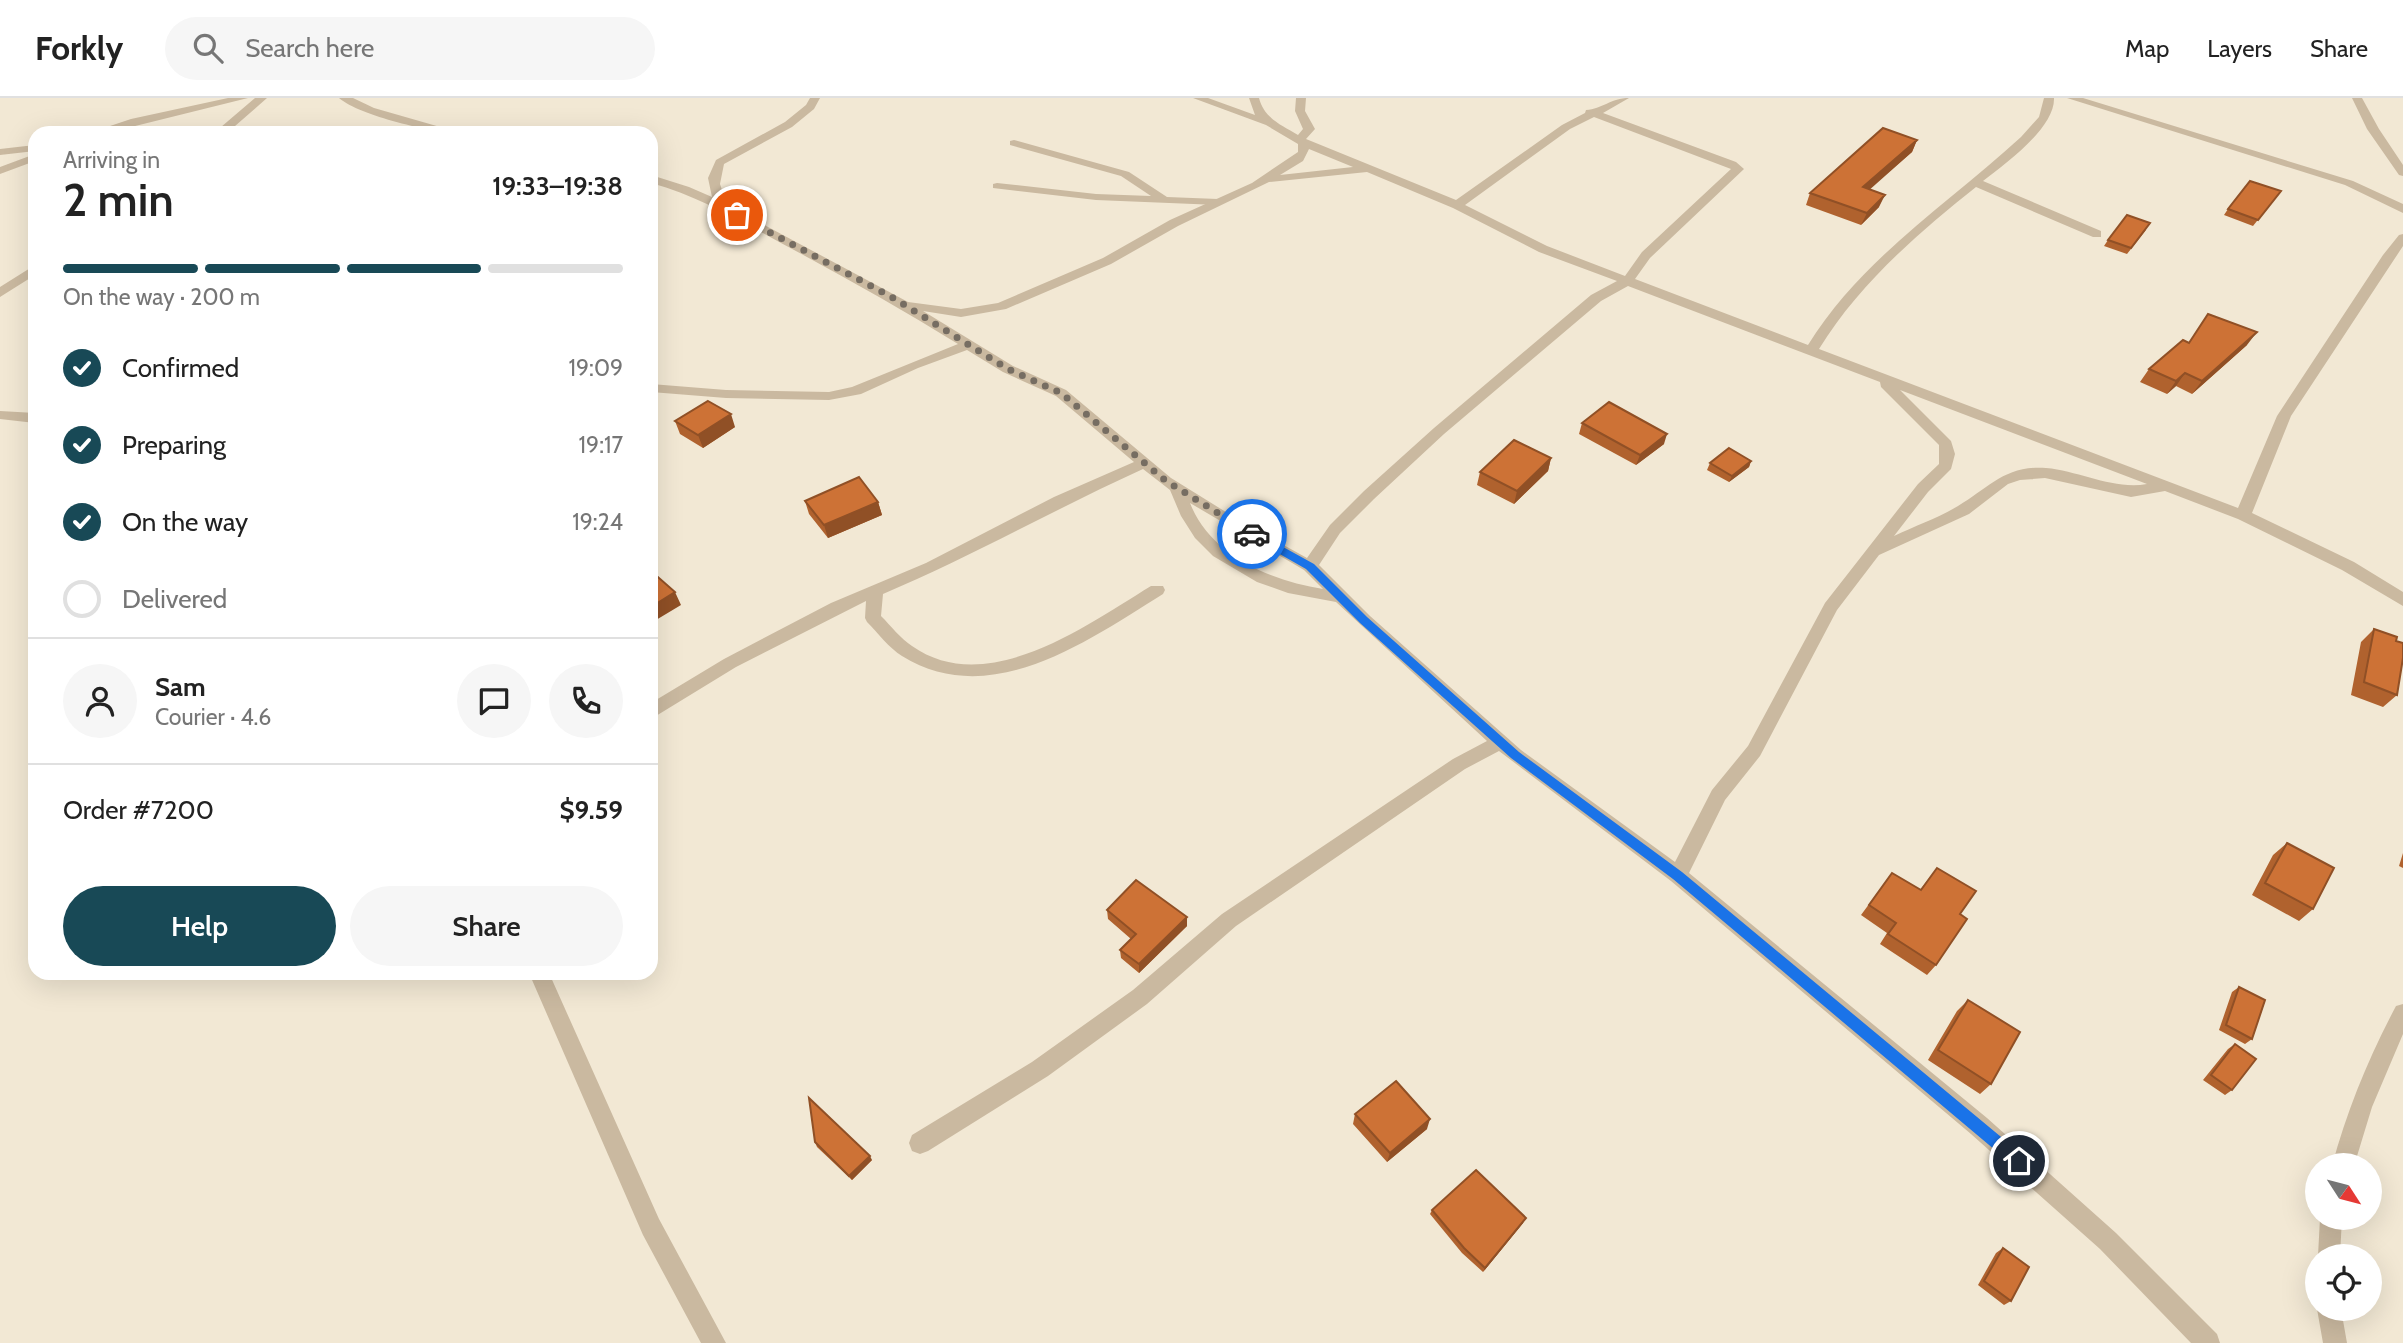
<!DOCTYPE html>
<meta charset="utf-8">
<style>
:root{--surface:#fff;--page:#f6f6f6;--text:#222;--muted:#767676;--line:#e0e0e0;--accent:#184956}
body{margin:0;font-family:Cabin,sans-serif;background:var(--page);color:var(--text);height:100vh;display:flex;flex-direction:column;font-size:26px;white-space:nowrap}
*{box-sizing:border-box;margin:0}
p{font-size:23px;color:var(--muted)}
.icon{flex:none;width:38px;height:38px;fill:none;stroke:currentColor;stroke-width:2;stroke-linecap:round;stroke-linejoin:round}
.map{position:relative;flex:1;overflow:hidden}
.panel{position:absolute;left:28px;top:28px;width:630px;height:854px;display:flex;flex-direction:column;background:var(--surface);border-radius:21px;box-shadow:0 7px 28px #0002}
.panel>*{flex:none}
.needle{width:46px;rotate:126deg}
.buttons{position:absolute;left:2305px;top:1055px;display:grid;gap:14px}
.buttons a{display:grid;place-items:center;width:77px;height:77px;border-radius:50%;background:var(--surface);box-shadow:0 7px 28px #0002;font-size:35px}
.pin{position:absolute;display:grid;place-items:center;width:60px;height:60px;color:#fff;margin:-30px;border:4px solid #fff;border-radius:50%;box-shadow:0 2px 7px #0007}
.courier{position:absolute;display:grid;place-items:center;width:70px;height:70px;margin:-35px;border:5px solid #1a73e8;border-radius:50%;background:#fff;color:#222;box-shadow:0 2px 9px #0007}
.summary em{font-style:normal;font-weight:600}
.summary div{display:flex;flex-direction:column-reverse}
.summary{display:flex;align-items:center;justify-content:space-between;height:119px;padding:0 35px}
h1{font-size:46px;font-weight:600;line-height:52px}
.bar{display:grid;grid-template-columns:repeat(4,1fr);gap:10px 7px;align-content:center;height:84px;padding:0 35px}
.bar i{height:9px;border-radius:5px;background:var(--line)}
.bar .selected{background:var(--accent)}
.bar p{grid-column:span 4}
.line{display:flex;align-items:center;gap:18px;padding:0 35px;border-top:2px solid var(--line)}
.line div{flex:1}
.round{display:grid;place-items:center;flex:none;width:74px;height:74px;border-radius:37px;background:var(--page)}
ol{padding:0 35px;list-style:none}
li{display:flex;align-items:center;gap:21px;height:77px}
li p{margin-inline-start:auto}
li .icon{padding:7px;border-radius:50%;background:var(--accent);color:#fff;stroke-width:4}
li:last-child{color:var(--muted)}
li i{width:38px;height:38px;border:4px solid var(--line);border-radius:50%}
.cta{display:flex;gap:14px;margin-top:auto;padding:14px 35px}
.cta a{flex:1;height:80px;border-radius:42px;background:var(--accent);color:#fff;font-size:28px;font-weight:600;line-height:80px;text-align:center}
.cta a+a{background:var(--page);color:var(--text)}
header{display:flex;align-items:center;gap:42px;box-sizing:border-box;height:98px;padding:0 35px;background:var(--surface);border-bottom:2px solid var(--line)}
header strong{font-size:33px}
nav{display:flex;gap:38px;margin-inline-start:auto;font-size:24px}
.search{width:490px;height:63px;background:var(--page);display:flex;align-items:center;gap:18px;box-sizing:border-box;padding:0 24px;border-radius:38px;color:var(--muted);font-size:26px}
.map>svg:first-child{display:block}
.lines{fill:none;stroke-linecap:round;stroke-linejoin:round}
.service{fill:#cab9a0;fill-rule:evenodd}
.minor{fill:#cab9a0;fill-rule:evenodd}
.wall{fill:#b0622e}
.shaded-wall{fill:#905026}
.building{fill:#cd7236;stroke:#905026;stroke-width:2}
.route{fill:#1a73e8}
.done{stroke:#766d62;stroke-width:7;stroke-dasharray:0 12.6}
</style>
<header>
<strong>Forkly</strong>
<div class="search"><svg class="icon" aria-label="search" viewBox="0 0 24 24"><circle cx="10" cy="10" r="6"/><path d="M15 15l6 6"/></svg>Search here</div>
<nav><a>Map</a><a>Layers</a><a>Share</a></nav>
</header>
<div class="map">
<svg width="2403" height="1245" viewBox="0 0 2403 1245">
<rect width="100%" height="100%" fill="#f2e8d4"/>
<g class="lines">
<path class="service" d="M1014 42 1129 74 1167 99 1218 101 1223 104 1218 107 1096 102 993 90V86L997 85 1096 96 1151 98 1121 78 1010 47V43Z"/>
<path class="minor" d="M228 0H248L107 35H89L131 21Z
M255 0H267L227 35H214Z
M339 0H353L374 10 461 35C433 35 360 18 339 0Z
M810 0H820L814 11 792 29 724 66 720 86 727 107 908 204 961 211 998 205 1103 160 1170 122 1252 85 1298 54V46L1266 27 1193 0H1208L1255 17 1249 0H1259C1264 20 1281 27 1298 37L1303 31 1295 13 1296 0H1306L1305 13 1315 31 1306 41 1456 102 1562 27 1585 15 1586 12C1602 11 1611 0 1629 0L1603 15 1736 64 1744 71 1650 160 1635 181 1808 247C1862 160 1947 107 2021 39L2039 19 2044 0H2054C2055 30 2005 66 1983 83L2101 133V139H2093L1976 89C1917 136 1859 186 1819 251L2238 410 2277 318 2383 157 2399 137 2403 136V148L2291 318 2252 415 2354 464 2403 494V508L2342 472 2238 421 2165 393 2131 399 2045 380 2020 382 2008 386 1969 416 1879 457 1837 512 1760 658 1725 702 1689 775 1987 1020 2116 1135 2217 1236 2220 1245H2191L2100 1151 1971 1036 1671 783 1499 653 1465 671 1236 828 1147 906 1048 978 928 1053 920 1056 912 1053 909 1045 912 1037 1032 964 1133 892 1222 816 1453 661 1487 643 1336 504 1288 495 1257 484 1213 458 1195 440 1181 418 1170 392 1143 371C1055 411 971 459 883 496L881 518C891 528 901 541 912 548 987 601 1087 527 1151 488H1163L1165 492 1163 496C1087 543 991 613 902 558 889 550 878 535 867 524L865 520 866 503 736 569 651 621V605L724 561 831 505 926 465 1054 399 1134 364 1056 298 1003 274 967 252 918 270 861 296 829 302 726 300 651 294V286L726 292 829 294 852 289 958 246C900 210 841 177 781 145 739 122 698 98 651 85V77L689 89 712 99 708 80 716 62 785 24 806 7ZM1594 19 1731 71 1642 154 1625 178 1547 148 1465 107 1570 31ZM1309 51 1353 69 1280 77 1303 63ZM1367 74 1453 110 1539 154 1617 183 1591 197 1434 330 1364 393 1330 427 1307 460 1242 424 1171 380 1066 292 1013 268 923 213 961 219 1006 211 1111 166 1178 128 1269 84ZM1628 188 1880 284 1881 289 1939 347V366L1918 386 1825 505 1748 648 1712 692 1675 764 1521 652 1370 518 1319 467 1340 435 1374 401 1444 336 1601 203ZM1900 292 2147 386C2113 392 2080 373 2046 370 2005 367 1989 390 1958 408 1938 420 1915 428 1894 438L1928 394 1951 371 1955 356 1951 343ZM1190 405 1304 472 1323 491C1271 483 1210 457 1190 405Z
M2067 0H2083L2353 83 2403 106V115L2345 87Z
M2352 0H2362L2379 31 2403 67V78L2399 77 2367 31Z
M35 47V53L0 57V51Z
M35 56V63L0 76V69Z
M35 167V177L0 199V189Z
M0 313 35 315V325L0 321Z
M529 875H549L659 1121 726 1245H701L643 1137Z
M2403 906V936L2372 1009 2354 1068H2332C2347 1012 2369 959 2396 908Z
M2320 1120H2342L2340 1158H2318Z
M2317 1211H2341L2347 1245H2323Z"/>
</g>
<path class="wall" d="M1917 42 1912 54 1869 91 1879 109 1861 127 1806 107 1810 95Z
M2276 99 2253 128 2224 117 2228 111Z
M2146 132 2127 156 2104 148 2108 142Z
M2188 245 2247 247 2192 296 2176 288 2167 296 2140 284 2149 271Z
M675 323 735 329 703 350 680 336Z
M1582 325 1664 346 1636 367 1579 336Z
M1551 360 1548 373 1514 406 1477 387 1480 374Z
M1751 363 1749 369 1729 384 1707 372 1710 365Z
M805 403 878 404 882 417 828 440 809 416Z
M2374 531 2396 543 2397 597 2383 609 2351 597 2361 544Z
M2287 745 2313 811 2299 823 2252 797 2273 757Z
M2403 755V770L2399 768Z
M1937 770 1960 816 1936 867 1927 877 1880 846 1887 835 1861 817 1892 775 1920 792Z
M1107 812 1187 819V828L1139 875 1121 860 1120 852 1131 841 1108 821Z
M2239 889 2252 941 2245 946 2219 932 2232 894Z
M1968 902 1991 986 1980 996 1928 962 1957 913Z
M2235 946 2232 992 2225 997 2203 982 2228 951Z
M1355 1016 1427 1031 1387 1064 1353 1026Z
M815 1044 872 1062 852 1082 817 1049Z
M1432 1112 1523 1125 1483 1174 1462 1155 1430 1116Z
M2003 1150 2011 1203 2004 1207 1978 1187 1996 1155Z"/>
<path class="shaded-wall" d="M1917 42 1912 54 1858 102 1863 89Z
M1885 97 1879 109 1861 127 1867 115Z
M2257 234 2247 247 2192 296 2202 283Z
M2185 275 2176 288 2167 296 2176 283Z
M731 316 735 329 703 350 698 337Z
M1667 336 1664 346 1636 367 1640 357Z
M1551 360 1548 373 1514 406 1517 393Z
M1751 363 1749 369 1729 384 1732 378Z
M878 404 882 417 828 440 824 427Z
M675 494 681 507 651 525V509Z
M1187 819V828L1139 875V866Z
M1430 1021 1427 1031 1387 1064 1390 1055Z
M870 1058 872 1062 852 1082 849 1078Z
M1526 1120 1523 1125 1483 1174 1485 1170Z"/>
<path class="building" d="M1883 30 1917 42 1863 89 1885 97 1867 115 1810 95Z
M2250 83 2281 93 2258 122 2228 111Z
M2127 117 2150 125 2131 150 2108 142Z
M2208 216 2257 234 2202 283 2185 275 2176 283 2149 271 2183 242 2189 245Z
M708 303 731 316 698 337 675 323Z
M1609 304 1667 336 1640 357 1582 325Z
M1514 342 1551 360 1517 393 1480 374Z
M1729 350 1751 363 1732 378 1710 365Z
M859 379 878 404 824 427 805 403Z
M651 473 675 494 651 509Z
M2374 531 2397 539 2396 543 2403 545V560L2397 597 2364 584Z
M2287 745 2334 770 2313 811 2265 785Z
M1937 770 1976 793 1960 816 1967 821 1936 867 1888 836 1896 825 1869 807 1892 775 1921 792Z
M1136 782 1187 819 1139 866 1120 852 1136 836 1107 812Z
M2239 889 2265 902 2252 941 2226 927Z
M1968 902 2020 934 1991 986 1938 952Z
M2235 946 2256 961 2232 992 2211 977Z
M1396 983 1430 1021 1390 1055 1355 1016Z
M809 1000 870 1058 849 1078 815 1044Z
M1476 1072 1526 1120 1485 1170 1464 1150 1432 1112Z
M2003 1150 2029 1169 2011 1203 1984 1183Z"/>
<path class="route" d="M1252 432 1314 466 1367 519 1519 654 1682 774 2024 1058 2026 1063 2024 1068H2014L1673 781 1511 660 1360 525 1306 471 1248 438V433Z"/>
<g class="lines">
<path class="done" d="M737 117 890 198 1008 271 1061 295 1166 383 1252 436"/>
</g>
</svg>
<div class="buttons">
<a><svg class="needle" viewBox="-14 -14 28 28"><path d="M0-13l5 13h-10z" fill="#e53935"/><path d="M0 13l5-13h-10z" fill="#767676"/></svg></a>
<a><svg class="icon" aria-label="locate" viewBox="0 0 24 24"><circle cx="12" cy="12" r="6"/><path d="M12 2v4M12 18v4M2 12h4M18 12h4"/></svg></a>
</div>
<div class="pin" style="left:737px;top:117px;background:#ea580c"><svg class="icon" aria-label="bag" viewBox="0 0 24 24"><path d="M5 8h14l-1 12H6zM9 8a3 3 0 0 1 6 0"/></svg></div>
<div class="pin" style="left:2019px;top:1063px;background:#1f2937"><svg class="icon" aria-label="home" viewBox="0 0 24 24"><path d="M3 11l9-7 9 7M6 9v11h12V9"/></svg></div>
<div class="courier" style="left:1252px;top:436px"><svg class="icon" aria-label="car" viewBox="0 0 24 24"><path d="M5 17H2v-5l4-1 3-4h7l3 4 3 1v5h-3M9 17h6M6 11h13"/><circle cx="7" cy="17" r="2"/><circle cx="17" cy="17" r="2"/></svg></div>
<section class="panel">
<div class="summary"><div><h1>2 min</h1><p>Arriving in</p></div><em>19:33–19:38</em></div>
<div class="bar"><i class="selected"></i><i class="selected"></i><i class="selected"></i><i></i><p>On the way · 200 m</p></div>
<ol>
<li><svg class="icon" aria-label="check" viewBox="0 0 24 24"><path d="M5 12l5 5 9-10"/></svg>Confirmed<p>19:09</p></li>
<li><svg class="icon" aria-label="check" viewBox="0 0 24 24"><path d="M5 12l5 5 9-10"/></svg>Preparing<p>19:17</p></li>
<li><svg class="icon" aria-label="check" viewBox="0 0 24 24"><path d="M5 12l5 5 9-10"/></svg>On the way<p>19:24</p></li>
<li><i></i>Delivered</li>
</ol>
<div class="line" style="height:126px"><a class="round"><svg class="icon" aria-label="person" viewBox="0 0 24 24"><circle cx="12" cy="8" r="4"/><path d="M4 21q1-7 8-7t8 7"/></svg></a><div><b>Sam</b><p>Courier · 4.6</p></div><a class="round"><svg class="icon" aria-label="chat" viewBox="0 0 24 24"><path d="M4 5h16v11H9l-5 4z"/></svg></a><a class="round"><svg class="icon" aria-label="phone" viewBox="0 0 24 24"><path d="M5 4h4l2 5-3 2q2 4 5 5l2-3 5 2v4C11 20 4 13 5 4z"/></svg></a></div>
<div class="line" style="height:91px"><div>Order #7200</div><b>$9.59</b></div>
<div class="cta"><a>Help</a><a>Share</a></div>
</section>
</div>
